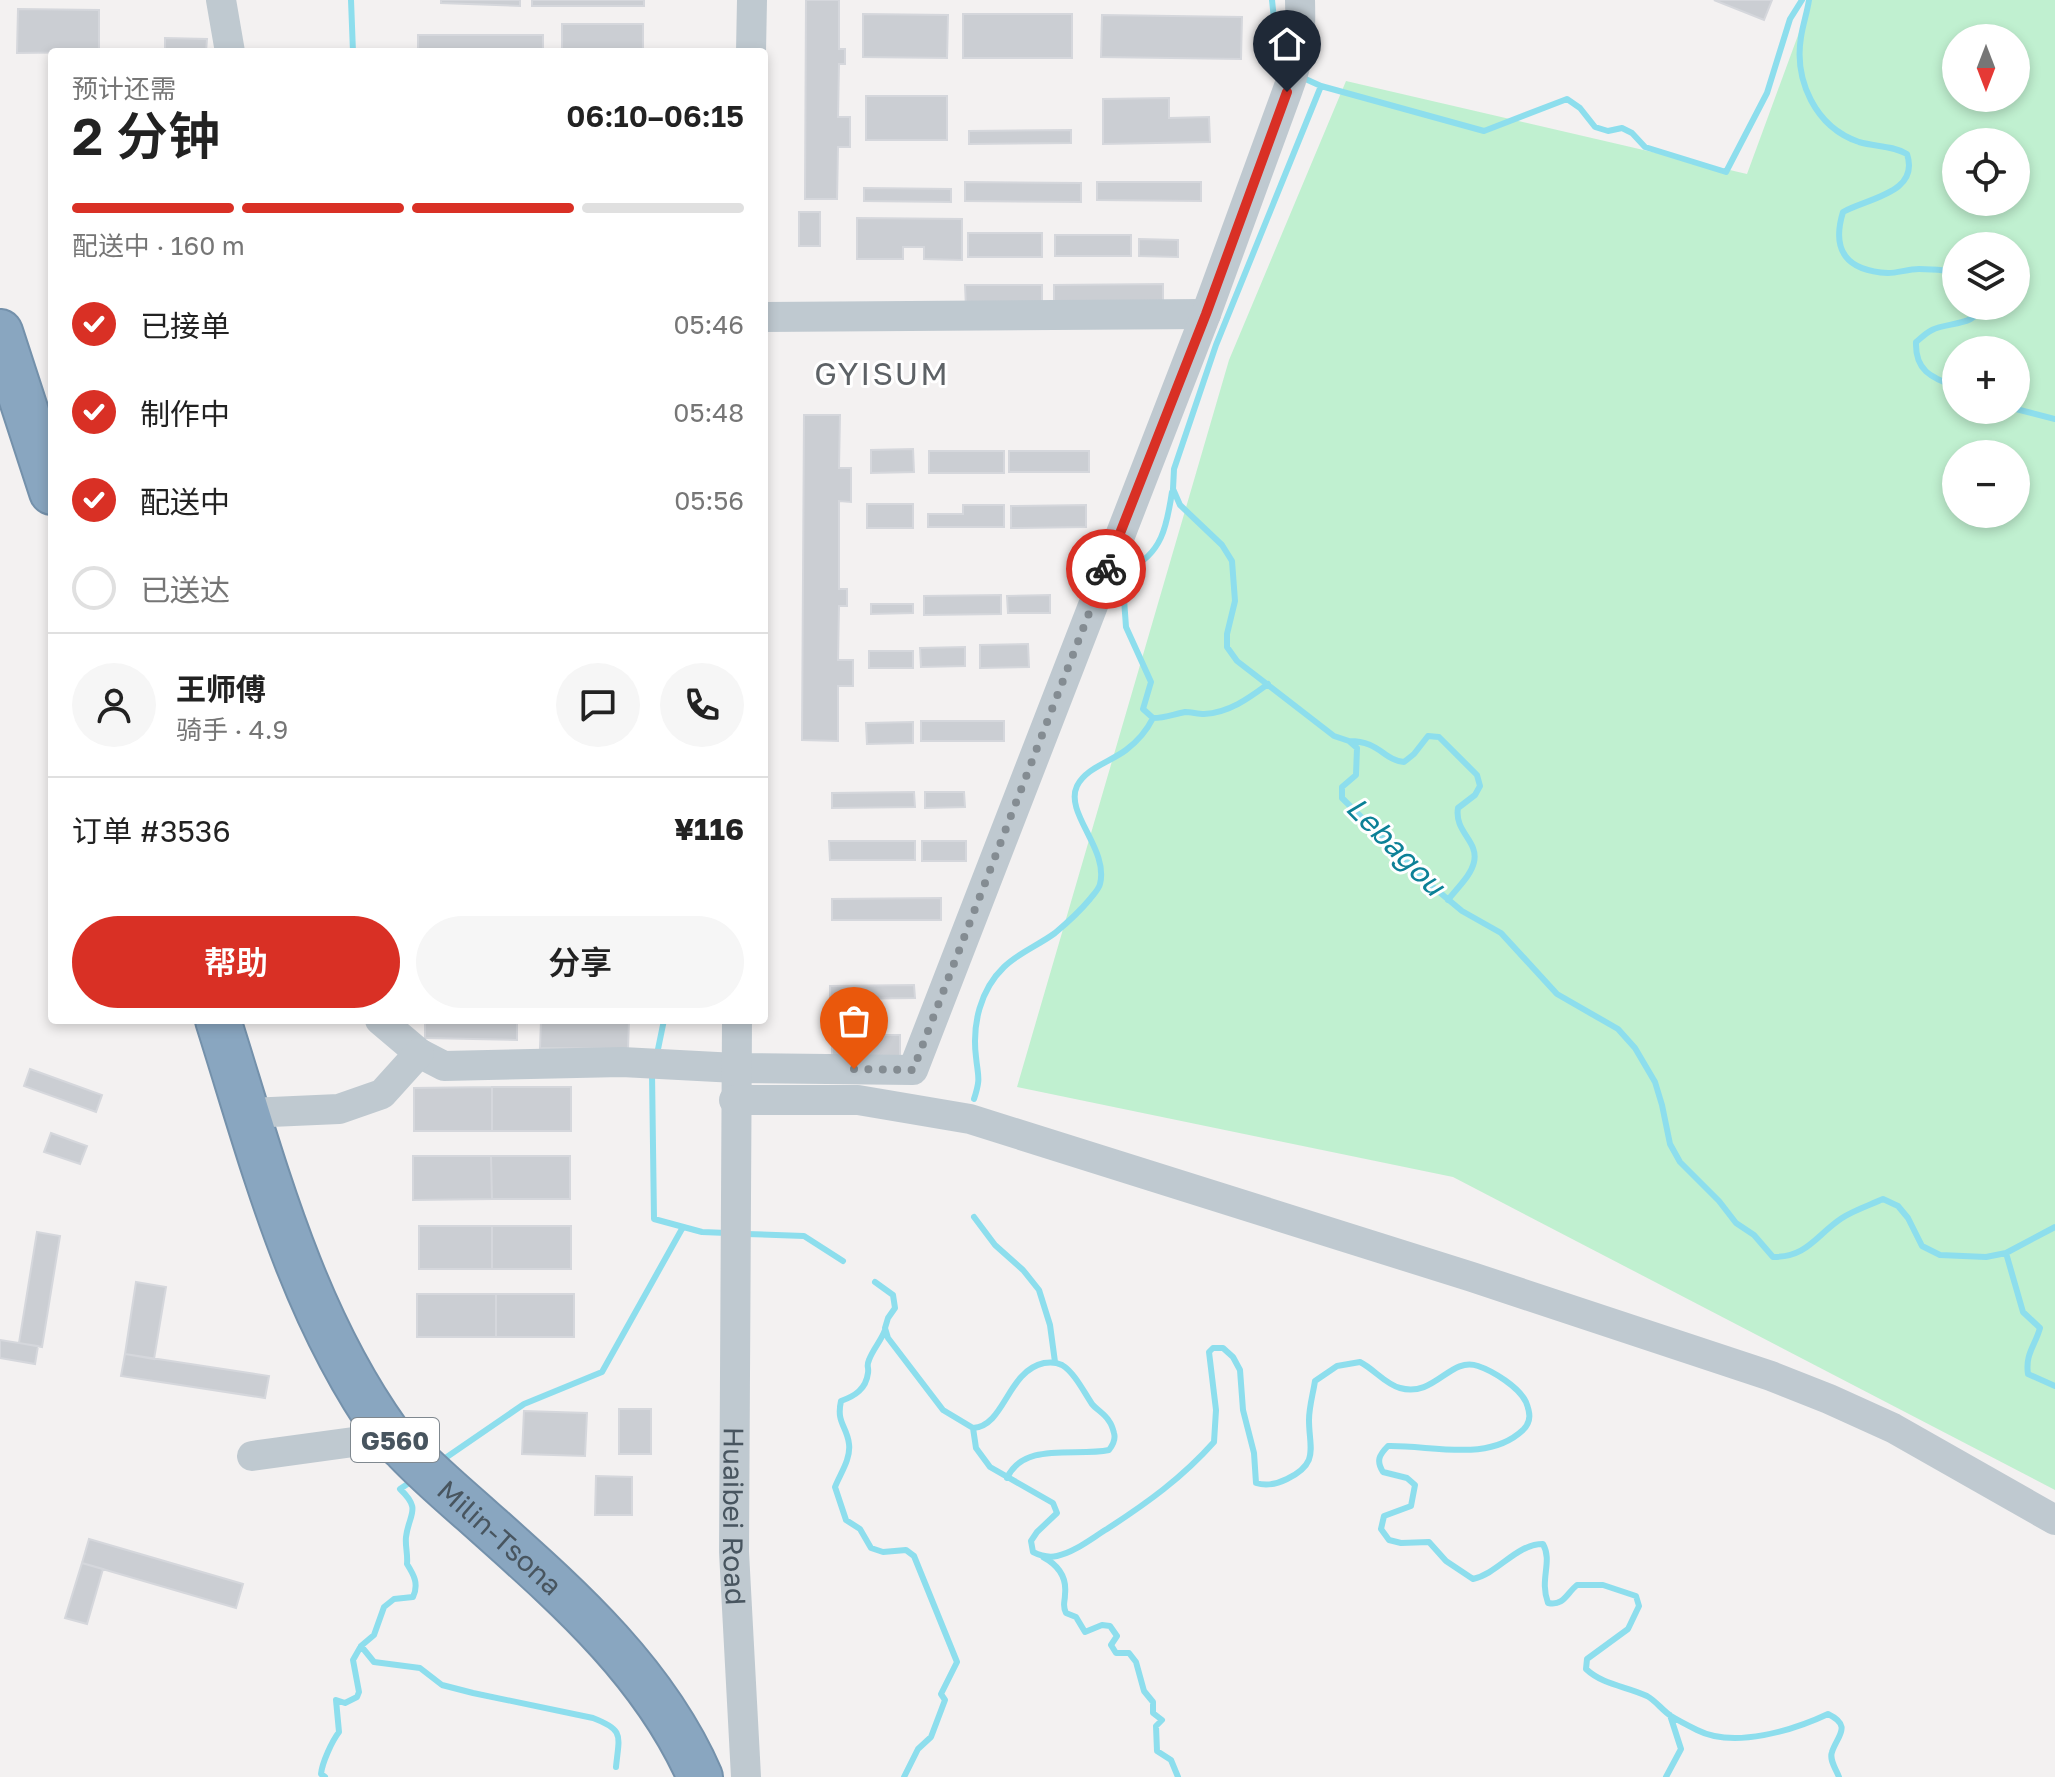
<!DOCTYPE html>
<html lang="zh">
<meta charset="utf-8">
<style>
:root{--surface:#fff;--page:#f6f6f6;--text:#222;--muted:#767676;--line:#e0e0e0;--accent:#d93025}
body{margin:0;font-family:"Golos Text","Noto Sans SC",sans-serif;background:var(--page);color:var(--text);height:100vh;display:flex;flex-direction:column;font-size:30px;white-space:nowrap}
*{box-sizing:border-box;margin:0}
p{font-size:26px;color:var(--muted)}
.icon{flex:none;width:44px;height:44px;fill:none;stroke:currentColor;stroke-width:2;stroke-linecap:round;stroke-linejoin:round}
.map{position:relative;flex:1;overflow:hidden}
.side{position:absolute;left:48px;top:48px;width:720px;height:976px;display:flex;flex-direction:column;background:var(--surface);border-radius:8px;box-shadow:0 4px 12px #0003}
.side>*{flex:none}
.needle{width:52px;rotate:180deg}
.buttons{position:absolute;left:1942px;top:24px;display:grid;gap:16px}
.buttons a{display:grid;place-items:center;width:88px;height:88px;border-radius:50%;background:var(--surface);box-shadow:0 4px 12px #0003;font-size:40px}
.pin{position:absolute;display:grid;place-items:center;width:68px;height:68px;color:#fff;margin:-82px -34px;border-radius:50% 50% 50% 0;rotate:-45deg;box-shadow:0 0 8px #0007}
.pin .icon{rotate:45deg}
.courier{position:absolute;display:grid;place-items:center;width:80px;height:80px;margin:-40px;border:6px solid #d93025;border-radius:50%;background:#fff;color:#222;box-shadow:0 2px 10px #0007}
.headline em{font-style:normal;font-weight:600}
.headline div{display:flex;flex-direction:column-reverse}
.headline{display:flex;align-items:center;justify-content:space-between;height:136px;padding:0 24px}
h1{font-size:52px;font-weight:600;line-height:60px}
.bar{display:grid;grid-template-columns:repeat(4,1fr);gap:12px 8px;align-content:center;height:96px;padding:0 24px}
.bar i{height:10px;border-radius:6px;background:var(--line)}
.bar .active{background:var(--accent)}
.bar p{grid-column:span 4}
.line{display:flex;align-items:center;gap:20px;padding:0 24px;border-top:2px solid var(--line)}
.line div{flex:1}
.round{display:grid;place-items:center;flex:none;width:84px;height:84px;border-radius:42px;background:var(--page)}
ol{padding:0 24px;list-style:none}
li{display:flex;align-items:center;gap:24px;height:88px}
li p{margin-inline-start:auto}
li .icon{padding:8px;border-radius:50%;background:var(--accent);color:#fff;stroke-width:4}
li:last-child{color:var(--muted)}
li i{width:44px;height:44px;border:4px solid var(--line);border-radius:50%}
.action{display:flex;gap:16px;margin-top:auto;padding:16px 24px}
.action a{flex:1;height:92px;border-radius:48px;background:var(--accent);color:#fff;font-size:32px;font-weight:600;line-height:92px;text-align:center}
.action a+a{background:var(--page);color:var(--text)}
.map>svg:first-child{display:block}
.green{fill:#c0f0d0;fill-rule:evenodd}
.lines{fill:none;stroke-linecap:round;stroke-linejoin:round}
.stream{stroke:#8ddeed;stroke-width:6}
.building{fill:#cbced3;stroke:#d5d7dc;stroke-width:2}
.highway-casing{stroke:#7491ab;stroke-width:48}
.minor{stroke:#bfc9d0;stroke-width:30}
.highway{stroke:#89a6c0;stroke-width:44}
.done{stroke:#848c92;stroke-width:8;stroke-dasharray:0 14.4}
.route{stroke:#d93025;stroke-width:10}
.labels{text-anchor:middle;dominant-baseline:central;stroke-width:6;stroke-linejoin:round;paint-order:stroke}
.shield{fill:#fff;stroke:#7f888f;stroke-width:2}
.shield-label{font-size:26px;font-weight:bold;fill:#48555f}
.street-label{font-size:28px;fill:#48555f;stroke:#fff}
.water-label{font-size:30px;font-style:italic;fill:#0c8197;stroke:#fff}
.quarter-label{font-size:32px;letter-spacing:2px;fill:#5d6266;stroke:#fff}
</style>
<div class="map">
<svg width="2055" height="1777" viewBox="0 0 2055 1777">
<rect width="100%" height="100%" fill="#f3f1f1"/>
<path class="green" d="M1811 0H2055V1490L1453 1177 1017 1087 1229 360 1346 81 1747 174ZM1956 38H2016V98H1956ZM1956 142H2016V202H1956ZM1956 246H2016V306H1956ZM1956 350H2016V410H1956ZM1956 454H2016V514H1956Z"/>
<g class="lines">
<path class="stream" d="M351 0 353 52
M1272 0 1279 68 1287 71
M1809 0C1807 13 1803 24 1801 37 1794 80 1815 127 1859 142 1876 147 1891 145 1907 154 1920 193 1868 198 1843 212 1831 251 1847 271 1888 273 1898 273 1908 269 1919 269 1931 269 1944 270 1956 272
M1301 77 1321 86 1484 131 1567 99 1580 108 1595 127 1608 131 1622 128 1632 133 1645 147 1726 172 1767 93 1790 19 1802 0
M1321 86 1216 345 1174 469 1173 489 1180 505 1222 545 1232 561 1235 601 1227 634V647L1237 661 1334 736 1349 741 1357 748 1356 775 1342 787V798L1426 881 1462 911 1501 933 1557 994 1618 1029 1635 1048 1655 1082 1662 1105 1670 1144 1680 1162 1719 1201 1736 1223 1754 1235 1773 1257C1808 1257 1816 1235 1842 1218 1854 1210 1870 1205 1883 1199L1898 1206 1908 1218 1922 1246 1940 1255 1986 1257 2006 1253 2055 1227
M1956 387C1931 377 1915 371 1916 342 1921 338 1926 333 1932 330 1947 322 1978 326 1980 306
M2016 409 2055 419
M1172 492C1167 525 1162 555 1128 569L1124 599 1126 627 1151 682 1143 709 1153 718C1165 718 1174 714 1185 712 1191 712 1198 714 1204 714 1229 713 1249 698 1268 684
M1349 741C1380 741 1383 760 1404 762L1414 754 1428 736 1439 737 1477 775 1480 786 1475 795 1458 808C1454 832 1479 841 1474 862 1471 876 1456 889 1448 900
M657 1054 664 1020
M652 1073 654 1219 702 1232 727 1233
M974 1099C981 1078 978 1077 976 1057 972 1025 980 990 1004 967 1018 953 1039 945 1055 933 1067 923 1080 911 1090 899 1093 895 1099 889 1100 884 1109 849 1064 813 1077 786 1086 768 1110 762 1126 750 1138 741 1146 732 1153 718
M974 1217 995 1245 1023 1270 1039 1290 1050 1325 1055 1362
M746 1234 804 1236 843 1261
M2006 1253 2023 1312 2040 1328C2035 1346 2025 1354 2028 1374L2055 1386
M875 1282 893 1295 895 1308 888 1318 885 1328 888 1338 943 1410 973 1428 976 1448 990 1467 1053 1503 1057 1513 1037 1532 1031 1541 1033 1552C1041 1556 1048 1558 1057 1556 1075 1552 1092 1538 1107 1529 1147 1503 1182 1478 1214 1442L1216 1410 1209 1352 1213 1348H1223L1233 1357 1240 1370 1243 1410 1254 1453 1256 1483C1266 1486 1277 1484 1287 1479 1320 1463 1309 1448 1309 1420 1309 1407 1313 1394 1315 1381L1337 1366 1360 1362C1374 1369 1385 1384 1400 1388 1435 1398 1450 1356 1478 1366 1493 1371 1519 1387 1526 1402 1530 1412 1532 1421 1523 1430 1488 1463 1432 1445 1388 1446 1379 1455 1376 1461 1383 1472L1407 1478 1415 1485 1411 1506 1384 1516 1381 1529 1389 1540 1401 1543 1429 1542 1446 1561 1473 1579C1499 1573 1516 1544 1543 1544 1553 1562 1539 1579 1548 1603 1564 1606 1566 1594 1577 1585H1603L1636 1596 1639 1606 1628 1629 1587 1659 1586 1669C1603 1685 1626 1686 1647 1696 1656 1701 1662 1710 1671 1716 1679 1721 1689 1726 1697 1730 1734 1749 1794 1730 1828 1714 1853 1726 1837 1736 1832 1752 1829 1760 1836 1769 1839 1777
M885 1330C881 1341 873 1349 869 1360 866 1367 869 1366 868 1373 866 1389 855 1396 841 1401 836 1423 847 1426 849 1444 851 1459 840 1474 835 1487L846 1520 860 1529 871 1548 883 1552 906 1550 914 1556 957 1662 941 1694 945 1700 931 1737 918 1749 904 1777
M973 1428C1005 1426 1007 1371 1044 1363 1050 1362 1056 1362 1062 1365 1074 1372 1084 1392 1092 1404 1097 1410 1105 1414 1109 1421 1112 1425 1113 1429 1114 1433 1116 1440 1113 1445 1109 1450 1076 1457 1024 1441 1007 1478
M441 1461 524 1404 602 1372 683 1227
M1043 1557C1058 1565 1067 1576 1065 1594 1065 1603 1062 1605 1066 1613L1076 1617 1085 1632 1102 1625 1110 1626 1117 1636 1111 1645 1116 1653H1129L1136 1662 1144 1691 1153 1702V1713L1162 1720 1156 1726 1157 1751 1171 1760 1178 1777
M361 1646 374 1662 420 1668 442 1685 473 1693 593 1718C625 1730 619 1736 616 1767
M325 1777 321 1774C322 1763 332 1741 339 1732L336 1700 345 1703 357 1697 359 1692 353 1660 361 1646 374 1635 384 1607 394 1599 413 1597C419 1584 414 1575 407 1564 408 1554 405 1546 406 1537 409 1513 422 1510 400 1489L412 1481
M1666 1777 1681 1749 1670 1715"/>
</g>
<path class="building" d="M441 0H520V6L441 3Z
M532 0H644V6H532Z
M806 0H839V49H845V64H839L838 117H850V147H838L837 199H805Z
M1714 0H1772L1764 20Z
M18 9 99 10V52L17 53Z
M863 14 948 15 947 58 863 57Z
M963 14H1072V58H963Z
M1102 15 1242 17 1241 59 1101 57Z
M562 24H643V52H562Z
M418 35H543V52H418Z
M165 38 207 39 206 52H165Z
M866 96H947V140H866Z
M1169 98V118L1209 117 1210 142 1103 144V99Z
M1071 130V143L969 144V131Z
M965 182 1081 183V202L965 201Z
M1097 182H1201V201L1097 200Z
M864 188 951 189V202L864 201Z
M799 212H820V246H799Z
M857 218 962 219V260L924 259V247H903V259H857Z
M968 233H1042V257H968Z
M1055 235H1131V256H1055Z
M1139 239 1178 240V257L1139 256Z
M1163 284V306L1054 307V285Z
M965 285H1042V306L966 307Z
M804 415H840L839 468H851V502L839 501V589H847V606H839L838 660H853V686H838V741L802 740Z
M913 449 914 472 871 473V450Z
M929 451H1004V473H929Z
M1009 451H1089V472H1009Z
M867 504H913V528H867Z
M963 505H1004V527H928V514H963Z
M1086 505V527L1011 528V506Z
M1001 595V614L924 615V596Z
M1050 595V613H1008L1007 596Z
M871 604H913V613L871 614Z
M1028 644 1029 667 980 668V645Z
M965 647V666L921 667 920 648Z
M869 651H913V668H869Z
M921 721H1004V741H921Z
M913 722V743L867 744 866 723Z
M914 792 915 807 832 808V793Z
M925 792H964L965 807 925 808Z
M829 841H915V860H830Z
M922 841H966V861H922Z
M941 898V920H832V899Z
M914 985 915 998 830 999V986Z
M425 1020H517V1040L425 1038Z
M541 1020H629L628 1049 540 1048Z
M832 1035H900V1056H832Z
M30 1069 102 1095 96 1112 24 1086Z
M492 1087V1131H414V1088Z
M492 1087H571V1131H492Z
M51 1133 87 1146 80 1164 44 1152Z
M413 1156H491L492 1199 413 1200Z
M491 1156H570V1199H492Z
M419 1226H492V1269H419Z
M492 1226H571V1269H492Z
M37 1232 60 1236 42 1347 19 1343Z
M136 1282 166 1287 154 1359 125 1354Z
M417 1294H496V1337H417Z
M496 1294H574V1337H496Z
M0 1340 38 1346 35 1364 0 1358Z
M125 1354 269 1376 265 1398 121 1376Z
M619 1409H651V1454H619Z
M524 1411 587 1413 585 1456 522 1454Z
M596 1476 632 1477V1515H595Z
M89 1539 243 1584 236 1608 82 1563Z
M82 1563 103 1569 87 1624 65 1618Z"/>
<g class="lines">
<g class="highway-casing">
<g id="highway">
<path d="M0 332 52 492"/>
<path id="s2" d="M218 1020C263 1162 300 1311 388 1434 393 1440 401 1444 406 1450 427 1472 450 1492 473 1512 560 1590 652 1667 700 1777"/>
</g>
</g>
<g class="minor">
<path d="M221 0 230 52"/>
<path d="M751 52 752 0"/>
<path d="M764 317 1206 314"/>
<path d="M380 1020 419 1053 444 1066 622 1062 736 1068 913 1070 1206 314 1287 92C1300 58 1301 36 1300 0"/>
<path id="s1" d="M737 1020 734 1552 746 1777"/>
<path d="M734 1100H858L970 1119 1472 1277 1771 1376 1829 1399 1893 1428 2055 1520"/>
<path d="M248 1113 339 1109 382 1094 419 1053"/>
<path d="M252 1456 390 1437"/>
</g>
<use href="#highway" class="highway"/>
</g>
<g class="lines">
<path class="done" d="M854 1069 913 1070 1106 569"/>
<path class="route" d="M1106 569 1206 314 1287 92"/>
</g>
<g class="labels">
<rect class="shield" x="351" y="1418" width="88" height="44" rx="6"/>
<g class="shield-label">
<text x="395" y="1440">G560</text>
</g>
<g class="street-label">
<text stroke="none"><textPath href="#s1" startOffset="496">Huaibei Road</textPath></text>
<text stroke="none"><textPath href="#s2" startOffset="602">Milin-Tsona</textPath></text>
</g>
<g class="water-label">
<text transform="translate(1396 846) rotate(45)">Lebagou</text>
</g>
<g class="quarter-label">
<text x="882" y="373">GYISUM</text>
</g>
</g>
</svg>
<div class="buttons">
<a><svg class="needle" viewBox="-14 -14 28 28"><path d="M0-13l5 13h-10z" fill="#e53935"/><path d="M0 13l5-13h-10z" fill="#767676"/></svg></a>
<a><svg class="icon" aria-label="locate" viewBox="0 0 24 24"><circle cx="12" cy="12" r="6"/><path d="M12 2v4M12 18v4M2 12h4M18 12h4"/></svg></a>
<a><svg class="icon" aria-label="layers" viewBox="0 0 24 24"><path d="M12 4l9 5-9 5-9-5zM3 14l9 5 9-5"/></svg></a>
<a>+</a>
<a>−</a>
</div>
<div class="pin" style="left:854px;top:1069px;background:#ea580c"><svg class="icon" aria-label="bag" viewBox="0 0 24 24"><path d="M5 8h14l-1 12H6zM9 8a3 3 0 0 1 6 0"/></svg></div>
<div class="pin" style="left:1287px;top:92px;background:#1f2937"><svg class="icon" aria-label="home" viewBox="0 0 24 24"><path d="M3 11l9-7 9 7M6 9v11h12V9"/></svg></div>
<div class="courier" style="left:1106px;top:569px"><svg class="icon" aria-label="bike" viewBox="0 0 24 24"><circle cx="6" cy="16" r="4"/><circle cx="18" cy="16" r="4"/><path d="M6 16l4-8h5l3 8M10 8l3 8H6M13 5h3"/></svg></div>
<section class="side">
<div class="headline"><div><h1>2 分钟</h1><p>预计还需</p></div><em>06:10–06:15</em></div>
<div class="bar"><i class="active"></i><i class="active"></i><i class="active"></i><i></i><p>配送中 · 160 m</p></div>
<ol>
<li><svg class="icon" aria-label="check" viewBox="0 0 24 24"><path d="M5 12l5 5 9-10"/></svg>已接单<p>05:46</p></li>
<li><svg class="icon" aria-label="check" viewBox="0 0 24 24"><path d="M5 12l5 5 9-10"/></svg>制作中<p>05:48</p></li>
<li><svg class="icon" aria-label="check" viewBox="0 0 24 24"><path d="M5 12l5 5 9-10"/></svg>配送中<p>05:56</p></li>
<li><i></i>已送达</li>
</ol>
<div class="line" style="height:144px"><a class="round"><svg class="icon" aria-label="person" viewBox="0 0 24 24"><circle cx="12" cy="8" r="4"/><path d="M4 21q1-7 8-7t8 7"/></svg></a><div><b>王师傅</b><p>骑手 · 4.9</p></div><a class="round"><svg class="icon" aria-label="chat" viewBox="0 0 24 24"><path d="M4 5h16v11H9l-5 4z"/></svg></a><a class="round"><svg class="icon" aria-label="phone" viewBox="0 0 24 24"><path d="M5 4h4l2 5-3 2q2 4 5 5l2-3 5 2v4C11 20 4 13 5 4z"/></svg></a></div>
<div class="line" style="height:104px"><div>订单 #3536</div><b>¥116</b></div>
<div class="action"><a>帮助</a><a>分享</a></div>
</section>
</div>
